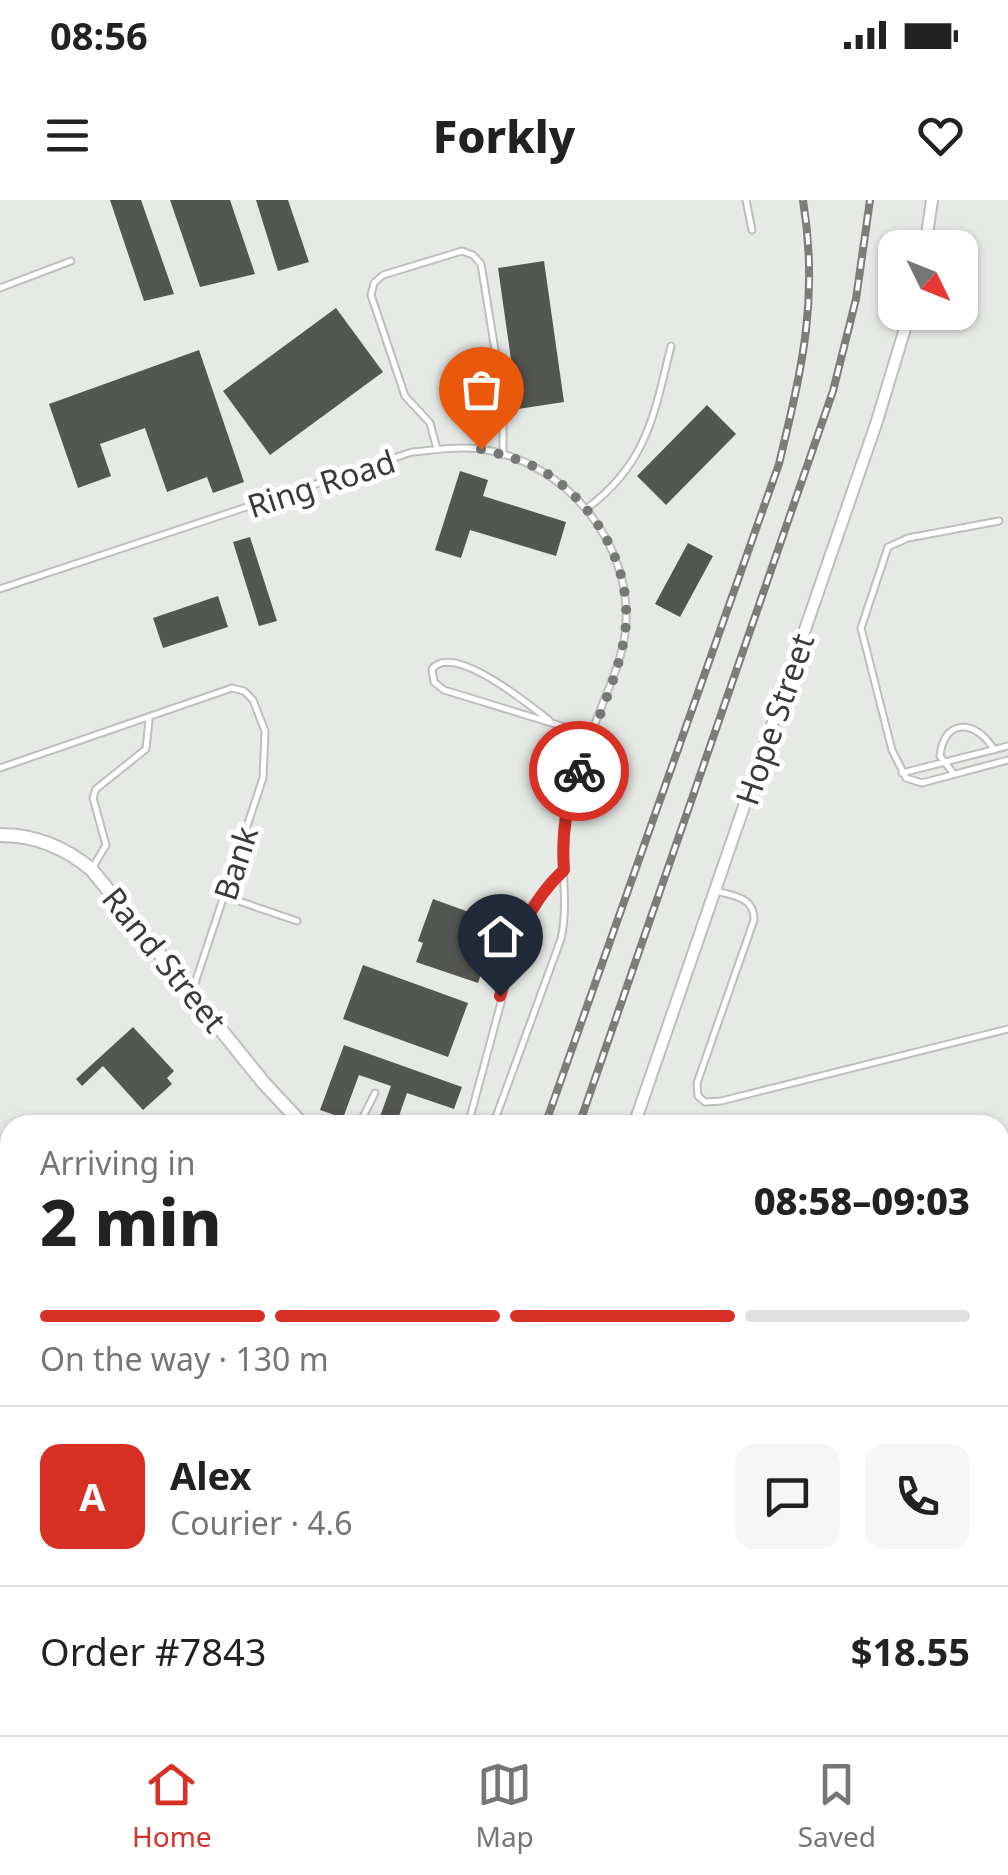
<!DOCTYPE html>
<meta charset="utf-8">
<style>
:root{--surface:#fff;--page:#f6f6f6;--text:#222;--muted:#767676;--line:#e0e0e0;--accent:#d93025}
body{margin:0;font-family:"Noto Sans",sans-serif;background:var(--page);color:var(--text);height:100vh;display:flex;flex-direction:column;font-size:38px;white-space:nowrap}
*{box-sizing:border-box;margin:0}
p{font-size:32px;color:var(--muted)}
.icon{flex:none;width:55px;height:55px;fill:none;stroke:currentColor;stroke-width:2;stroke-linecap:round;stroke-linejoin:round}
.map{position:relative;flex:1;overflow:hidden}
.side{position:absolute;left:0px;top:915px;width:1010px;height:620px;display:flex;flex-direction:column;background:var(--surface);border-radius:30px 30px 0 0;box-shadow:0 2px 8px #0004}
.side>*{flex:none}
.needle{width:65px;rotate:133deg}
.buttons{position:absolute;left:878px;top:30px;display:grid;gap:20px}
.buttons a{display:grid;place-items:center;width:100px;height:100px;border-radius:20px;background:var(--surface);box-shadow:0 2px 8px #0004;font-size:50px}
.pin{position:absolute;display:grid;place-items:center;width:85px;height:85px;color:#fff;margin:-102px -42px;border-radius:50% 50% 50% 0;rotate:-45deg;box-shadow:0 0 10px #0007}
.pin .icon{rotate:45deg}
.courier{position:absolute;display:grid;place-items:center;width:100px;height:100px;margin:-50px;border:8px solid #d93025;border-radius:50%;background:#fff;color:#222;box-shadow:0 2px 12px #0007}
.overview em{font-style:normal;font-weight:800}
.overview div{display:flex;flex-direction:column-reverse}
.overview{display:flex;align-items:center;justify-content:space-between;height:170px;padding:0 40px}
h1{font-size:65px;font-weight:800;line-height:75px}
.bar{display:grid;grid-template-columns:repeat(4,1fr);gap:15px 10px;align-content:center;height:120px;padding:0 40px}
.bar i{height:12px;border-radius:8px;background:var(--line)}
.bar .selected{background:var(--accent)}
.bar p{grid-column:span 4}
.line{display:flex;align-items:center;gap:25px;padding:0 40px;border-top:2px solid var(--line)}
.line div{flex:1}
.round{display:grid;place-items:center;flex:none;width:105px;height:105px;border-radius:20px;background:var(--page)}
.status{display:flex;justify-content:space-between;align-items:center;height:70px;padding:0 50px;background:var(--surface);direction:ltr}
.status svg{height:28px;fill:currentColor}
header{display:flex;justify-content:space-between;align-items:center;height:130px;padding:0 40px;background:var(--surface);font-size:45px;font-weight:800}
.tab-bar{display:flex;justify-content:space-around;align-items:center;height:140px;border-top:2px solid var(--line);background:var(--surface);font-size:28px;color:var(--muted)}
.tab-bar a{display:grid;justify-items:center;gap:5px}
.tab-bar .selected{color:var(--accent)}
.map>svg:first-child{display:block}
.green{fill:#b1caa3}
.lines{fill:none;stroke-linecap:round;stroke-linejoin:round}
.stream{stroke:#84a96e;stroke-width:4}
.building{fill:#545653}
.service-casing{stroke:#bdbfbc;stroke-width:9}
.minor-casing{stroke:#bdbfbc;stroke-width:14}
.tertiary-casing{stroke:#bdbfbc;stroke-width:16}
.path{stroke:#8a8b89;stroke-width:2.5;stroke-dasharray:5 5;stroke-linecap:butt}
.service{stroke:#fff;stroke-width:5}
.minor{stroke:#fff;stroke-width:10}
.tertiary{stroke:#fff;stroke-width:12}
.rail-casing{stroke:#7c7d7b;stroke-width:8}
.rail{stroke:#fff;stroke-width:4;stroke-dasharray:11;stroke-linecap:butt}
.done{stroke:#767876;stroke-width:10;stroke-dasharray:0 18}
.route{stroke:#d93025;stroke-width:12}
.labels{text-anchor:middle;dominant-baseline:central;stroke-width:10;stroke-linejoin:round;paint-order:stroke}
.street-label{font-size:32px;fill:#3a3b3a;stroke:#fff}
</style>
<div class="status"><b>08:56</b><svg viewBox="0 0 49 12"><path d="M0 12V9h3v3zM5 12V6h3v6zM10 12V3h3v9zM15 12V0h3v12zM26 1h20v11H26zM47 4h2v5h-2z"/></svg></div>
<header><svg class="icon" aria-label="menu" viewBox="0 0 24 24"><path d="M4 6h16M4 12h16M4 18h16"/></svg>Forkly<svg class="icon" aria-label="heart" viewBox="0 0 24 24"><path d="M12 20l-8-8c-3-5 5-10 8-4 3-6 11-1 8 4z"/></svg></header>
<div class="map">
<svg width="1008" height="1535" viewBox="0 0 1008 1535">
<rect width="100%" height="100%" fill="#e6e9e5"/>
<path class="green" d="M1008 963V1088L1000 1090V965Z"/>
<g class="lines">
<path class="stream" d="M0 1102 10 1108
M231 1525 233 1535"/>
</g>
<path class="building" d="M110 0H141L174 94 144 101Z
M170 0H230L255 74 200 87Z
M256 0H288L309 62 278 71Z
M544 61 564 202 518 209 498 68Z
M336 108 383 172 270 255 223 191Z
M199 150 244 282 213 293 207 277 167 292 145 228 100 244 111 276 78 288 49 204Z
M707 205 736 234 666 305 637 276Z
M460 271 488 280 483 296 566 322 556 356 470 330 461 358 435 350Z
M250 337 277 421 259 426 233 342Z
M688 343 713 356 680 417 655 404Z
M218 396 228 427 163 448 153 418Z
M433 699 499 723 478 783 416 762 423 743 418 741Z
M363 765 468 803 448 857 343 819Z
M133 827 174 871 167 878 172 884 143 910 103 866 82 886 76 879Z
M344 845 462 887 454 909 407 893 399 916 420 925H377L391 886 359 875 343 918 320 910Z
M925 1525H982L985 1535H966L965 1531 927 1535Z"/>
<g class="lines">
<g class="service-casing">
<path id="service" d="M746 0 752 30
M0 88 71 61
M437 249 430 223 405 196 371 95 374 83 383 75 462 51 473 55 481 64 503 199V255
M586 309C647 264 654 215 671 146
M999 321 908 338 888 347 861 428 892 550 906 578 922 583 1008 560
M0 389 412 252C435 250 458 246 481 249 568 262 636 347 625 434 621 464 606 493 596 521 585 552 575 584 564 615 558 657 570 698 561 739L493 925
M549 520C528 504 453 442 432 469L434 482 444 490 591 535
M0 568 232 488 244 491 253 500 265 531 263 578 193 789
M902 573 1008 546
M954 574 940 556C944 517 977 520 994 550
M93 667 106 645 93 598 96 589 146 549 149 520
M717 691C736 697 754 697 754 720L697 883 698 896 705 902 721 901 1008 829
M224 696 297 721
M359 925 375 893
M468 925 521 728 532 705 564 670
M1000 1098 1008 1096"/>
</g>
<g class="minor-casing">
<path id="minor" d="M925 48 932 0
M634 925 877 221 910 112
M1000 1432 1008 1430
M1000 1510 1007 1535
M813 1525 815 1535
M281 1535 284 1525
M601 1535 638 1525"/>
</g>
<g class="tertiary-casing">
<path id="tertiary" d="M0 635C36 635 65 647 92 670L263 882 303 925
M1000 951 1008 949
M622 1525 624 1535"/>
</g>
<path class="path" d="M0 1152 10 1173"/>
<use href="#service" class="service"/>
<use href="#minor" class="minor"/>
<use href="#tertiary" class="tertiary"/>
<g class="rail-casing">
<path id="rail" d="M545 925 779 264C802 168 819 99 803 0
M579 925 833 191 856 99 870 0
M338 1535 339 1525
M376 1535 379 1525"/>
</g>
<use href="#rail" class="rail"/>
</g>
<g class="lines">
<path class="done" d="M481 249C504 255 526 261 546 273 599 307 636 375 624 439 616 484 593 527 579 571"/>
<path class="route" d="M500 796C513 747 526 705 564 670 561 630 567 608 579 571"/>
</g>
<g class="labels">
<g class="street-label">
<text transform="translate(321 283) rotate(-18)">Ring Road</text>
<text transform="translate(774 519) rotate(-71)">Hope Street</text>
<text transform="translate(235 663) rotate(-72)">Bank</text>
<text transform="translate(165 759) rotate(51)">Rand Street</text>
</g>
</g>
</svg>
<div class="buttons">
<a><svg class="needle" viewBox="-14 -14 28 28"><path d="M0-13l5 13h-10z" fill="#e53935"/><path d="M0 13l5-13h-10z" fill="#767676"/></svg></a>
</div>
<div class="pin" style="left:481px;top:249px;background:#ea580c"><svg class="icon" aria-label="bag" viewBox="0 0 24 24"><path d="M5 8h14l-1 12H6zM9 8a3 3 0 0 1 6 0"/></svg></div>
<div class="pin" style="left:500px;top:796px;background:#1f2937"><svg class="icon" aria-label="home" viewBox="0 0 24 24"><path d="M3 11l9-7 9 7M6 9v11h12V9"/></svg></div>
<div class="courier" style="left:579px;top:571px"><svg class="icon" aria-label="bike" viewBox="0 0 24 24"><circle cx="6" cy="16" r="4"/><circle cx="18" cy="16" r="4"/><path d="M6 16l4-8h5l3 8M10 8l3 8H6M13 5h3"/></svg></div>
<section class="side">
<div class="overview"><div><h1>2 min</h1><p>Arriving in</p></div><em>08:58–09:03</em></div>
<div class="bar"><i class="selected"></i><i class="selected"></i><i class="selected"></i><i></i><p>On the way · 130 m</p></div>
<div class="line" style="height:180px"><b class="round" style="background:var(--accent);color:#fff">A</b><div><b>Alex</b><p>Courier · 4.6</p></div><a class="round"><svg class="icon" aria-label="chat" viewBox="0 0 24 24"><path d="M4 5h16v11H9l-5 4z"/></svg></a><a class="round"><svg class="icon" aria-label="phone" viewBox="0 0 24 24"><path d="M5 4h4l2 5-3 2q2 4 5 5l2-3 5 2v4C11 20 4 13 5 4z"/></svg></a></div>
<div class="line" style="height:130px"><div>Order #7843</div><b>$18.55</b></div>
</section>
</div>
<nav class="tab-bar">
<a class="selected"><svg class="icon" aria-label="home" viewBox="0 0 24 24"><path d="M3 11l9-7 9 7M6 9v11h12V9"/></svg>Home</a>
<a><svg class="icon" aria-label="map" viewBox="0 0 24 24"><path d="M3 6l6-2 6 2 6-2v14l-6 2-6-2-6 2zM9 4v14M15 6v14"/></svg>Map</a>
<a><svg class="icon" aria-label="saved" viewBox="0 0 24 24"><path d="M7 4h10v16l-5-4-5 4z"/></svg>Saved</a>
</nav>
